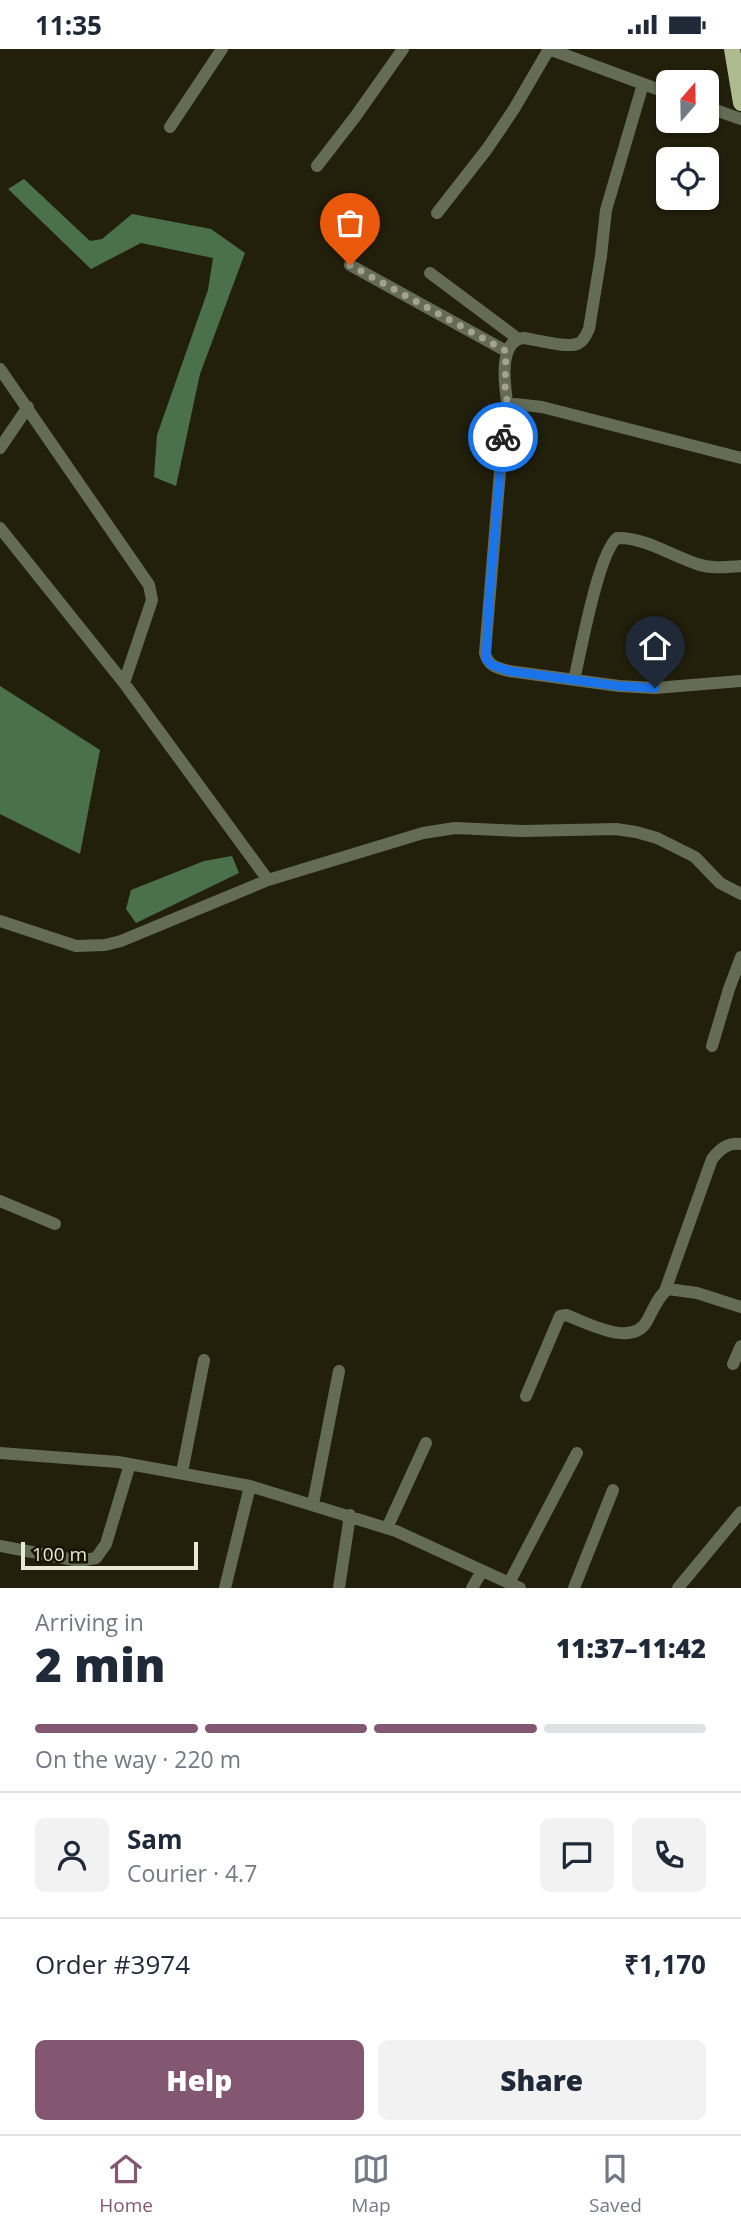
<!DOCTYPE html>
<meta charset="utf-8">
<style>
:root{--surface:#fff;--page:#f2f2f3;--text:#1f2937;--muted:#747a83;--line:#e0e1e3;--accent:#835672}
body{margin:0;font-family:"Open Sans",sans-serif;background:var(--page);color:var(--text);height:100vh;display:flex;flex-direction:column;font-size:26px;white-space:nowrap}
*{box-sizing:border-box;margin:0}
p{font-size:23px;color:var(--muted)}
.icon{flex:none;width:38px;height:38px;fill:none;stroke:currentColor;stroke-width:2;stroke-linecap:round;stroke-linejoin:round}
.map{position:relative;height:1539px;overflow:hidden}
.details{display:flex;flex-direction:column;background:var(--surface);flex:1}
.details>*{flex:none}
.needle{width:46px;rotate:20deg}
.controls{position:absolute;left:656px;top:21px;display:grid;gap:14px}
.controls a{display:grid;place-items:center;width:63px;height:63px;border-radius:10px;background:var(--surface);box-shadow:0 2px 5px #0004;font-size:35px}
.scale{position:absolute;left:21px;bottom:18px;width:177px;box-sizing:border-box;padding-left:7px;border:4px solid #eae8db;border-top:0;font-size:19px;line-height:24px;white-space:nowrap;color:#eae8db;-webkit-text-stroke:5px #181503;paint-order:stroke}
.pin{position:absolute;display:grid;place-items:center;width:60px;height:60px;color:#fff;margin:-72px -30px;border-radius:50% 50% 50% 0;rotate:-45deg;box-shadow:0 0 7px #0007}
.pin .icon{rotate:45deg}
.courier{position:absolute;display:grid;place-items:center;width:70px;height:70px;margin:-35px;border:5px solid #1a73e8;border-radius:50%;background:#fff;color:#222;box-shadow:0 2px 9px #0007}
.head em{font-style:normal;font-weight:800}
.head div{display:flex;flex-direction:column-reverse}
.head{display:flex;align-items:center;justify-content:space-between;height:119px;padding:0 35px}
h1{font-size:46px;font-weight:800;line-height:52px}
.bar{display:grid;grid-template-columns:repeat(4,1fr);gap:10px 7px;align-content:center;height:84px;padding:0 35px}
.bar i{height:9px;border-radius:5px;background:var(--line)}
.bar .current{background:var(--accent)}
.bar p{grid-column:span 4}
.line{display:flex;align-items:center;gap:18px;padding:0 35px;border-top:2px solid var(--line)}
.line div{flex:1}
.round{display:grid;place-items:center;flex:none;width:74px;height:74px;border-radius:10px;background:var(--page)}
.button{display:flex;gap:14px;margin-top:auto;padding:14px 35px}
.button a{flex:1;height:80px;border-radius:10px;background:var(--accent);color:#fff;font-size:28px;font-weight:800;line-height:80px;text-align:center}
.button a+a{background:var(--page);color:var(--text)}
.status{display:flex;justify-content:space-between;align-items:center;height:49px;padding:0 35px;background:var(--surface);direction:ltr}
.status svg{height:19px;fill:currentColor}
.dock{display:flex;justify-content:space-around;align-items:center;height:98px;border-top:2px solid var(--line);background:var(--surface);font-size:19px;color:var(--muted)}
.dock a{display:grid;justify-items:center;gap:4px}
.dock .current{color:var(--accent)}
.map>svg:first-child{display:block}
.water{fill:#4b714a}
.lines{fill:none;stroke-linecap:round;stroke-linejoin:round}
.minor{stroke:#656c56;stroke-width:12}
.major{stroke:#adbb8e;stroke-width:16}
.done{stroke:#a4a292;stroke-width:7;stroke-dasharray:0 12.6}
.route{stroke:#1a73e8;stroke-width:9}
</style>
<div class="status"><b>11:35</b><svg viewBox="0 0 49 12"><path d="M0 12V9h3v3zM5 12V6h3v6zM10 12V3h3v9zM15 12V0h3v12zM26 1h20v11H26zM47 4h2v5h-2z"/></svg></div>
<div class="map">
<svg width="741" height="1539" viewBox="0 0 741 1539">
<rect width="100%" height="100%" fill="#221f0b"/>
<path class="water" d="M24 130 90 192 102 190 132 165 211 180 245 204 200 325 176 437 154 428 157 386 208 241 213 209 141 194 91 220 8 140Z
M0 637 100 701 80 805 0 765Z
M232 807 239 824 136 874 126 860 131 841 204 812Z"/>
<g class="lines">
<path class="minor" d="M549 0 668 44
M707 58 741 70
M170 78 222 0
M317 117 355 68 403 0
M437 164 487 100 514 60 549 0
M350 216 506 302
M430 224 517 289
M0 320 149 536 152 551 150 557 124 634
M508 359C505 340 497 291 524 289 537 291 569 300 579 294 585 291 586 285 589 280L601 207 606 161 643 35
M0 399 28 358
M741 409 542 358 515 355 508 359 504 374 485 604C488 617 497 619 509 622L619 637 655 639 741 632
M0 479 124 634 268 831
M574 631C581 602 598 505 617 489 644 488 672 507 697 515 711 520 726 518 741 517
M0 872 76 897 105 896 121 892 268 831 423 784 455 779 522 782 616 780 636 783 657 789 695 808 720 834 741 845
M712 997 729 940 741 908
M0 1152 55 1175
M665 1242 712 1110C720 1100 728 1093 741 1095
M733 1315 741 1297
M526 1347 560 1267 566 1266C588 1274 632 1299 647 1272 653 1261 658 1247 668 1240L697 1244 741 1258
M0 1404 118 1413 250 1437 396 1482 520 1539
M182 1423 204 1311
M313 1455 339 1322
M387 1479 426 1394
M0 1497 79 1512 96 1509 106 1495 130 1415
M509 1534 577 1404
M225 1539 250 1437
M339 1539 350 1466
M472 1539 482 1522
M574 1539 613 1441
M678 1539 741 1463"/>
<path class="major" d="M732 0 741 54"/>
</g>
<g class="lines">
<path class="done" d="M350 216 506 302 505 337 508 359 503 388"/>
<path class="route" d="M503 388 489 551 486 610 492 616 509 622 619 637 655 639"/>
</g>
</svg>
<div class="controls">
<a><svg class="needle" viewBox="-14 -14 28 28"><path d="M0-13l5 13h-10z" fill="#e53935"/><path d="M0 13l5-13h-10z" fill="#747a83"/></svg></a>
<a><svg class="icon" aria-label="locate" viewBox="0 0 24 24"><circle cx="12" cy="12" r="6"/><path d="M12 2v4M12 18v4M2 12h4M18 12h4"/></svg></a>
</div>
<div class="scale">100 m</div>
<div class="pin" style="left:350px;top:216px;background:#ea580c"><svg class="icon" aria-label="bag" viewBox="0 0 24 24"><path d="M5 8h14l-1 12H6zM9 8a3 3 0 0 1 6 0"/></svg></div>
<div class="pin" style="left:655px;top:639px;background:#1f2937"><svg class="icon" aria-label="home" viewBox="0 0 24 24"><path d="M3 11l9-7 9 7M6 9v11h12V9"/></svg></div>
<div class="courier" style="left:503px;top:388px"><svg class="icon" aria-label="bike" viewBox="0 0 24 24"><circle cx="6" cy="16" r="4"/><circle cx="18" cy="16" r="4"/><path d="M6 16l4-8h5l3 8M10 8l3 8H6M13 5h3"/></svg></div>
</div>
<section class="details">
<div class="head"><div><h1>2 min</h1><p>Arriving in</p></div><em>11:37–11:42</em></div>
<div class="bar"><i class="current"></i><i class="current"></i><i class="current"></i><i></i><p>On the way · 220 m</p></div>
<div class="line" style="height:126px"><a class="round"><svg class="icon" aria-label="person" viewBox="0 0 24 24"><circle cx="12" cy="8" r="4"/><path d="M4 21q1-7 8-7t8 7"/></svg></a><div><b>Sam</b><p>Courier · 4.7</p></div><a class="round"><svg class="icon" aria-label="chat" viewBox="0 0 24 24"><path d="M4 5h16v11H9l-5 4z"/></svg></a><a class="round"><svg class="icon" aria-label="phone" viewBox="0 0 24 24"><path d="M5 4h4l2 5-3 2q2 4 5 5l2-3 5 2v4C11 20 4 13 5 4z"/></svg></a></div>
<div class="line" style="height:91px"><div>Order #3974</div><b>₹1,170</b></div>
<div class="button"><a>Help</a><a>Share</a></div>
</section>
<nav class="dock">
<a class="current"><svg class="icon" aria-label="home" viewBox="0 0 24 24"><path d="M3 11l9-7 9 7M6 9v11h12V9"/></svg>Home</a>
<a><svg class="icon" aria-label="map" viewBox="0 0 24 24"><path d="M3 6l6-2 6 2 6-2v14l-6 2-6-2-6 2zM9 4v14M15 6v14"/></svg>Map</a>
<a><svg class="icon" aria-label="saved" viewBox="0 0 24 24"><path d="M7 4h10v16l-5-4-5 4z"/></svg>Saved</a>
</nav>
